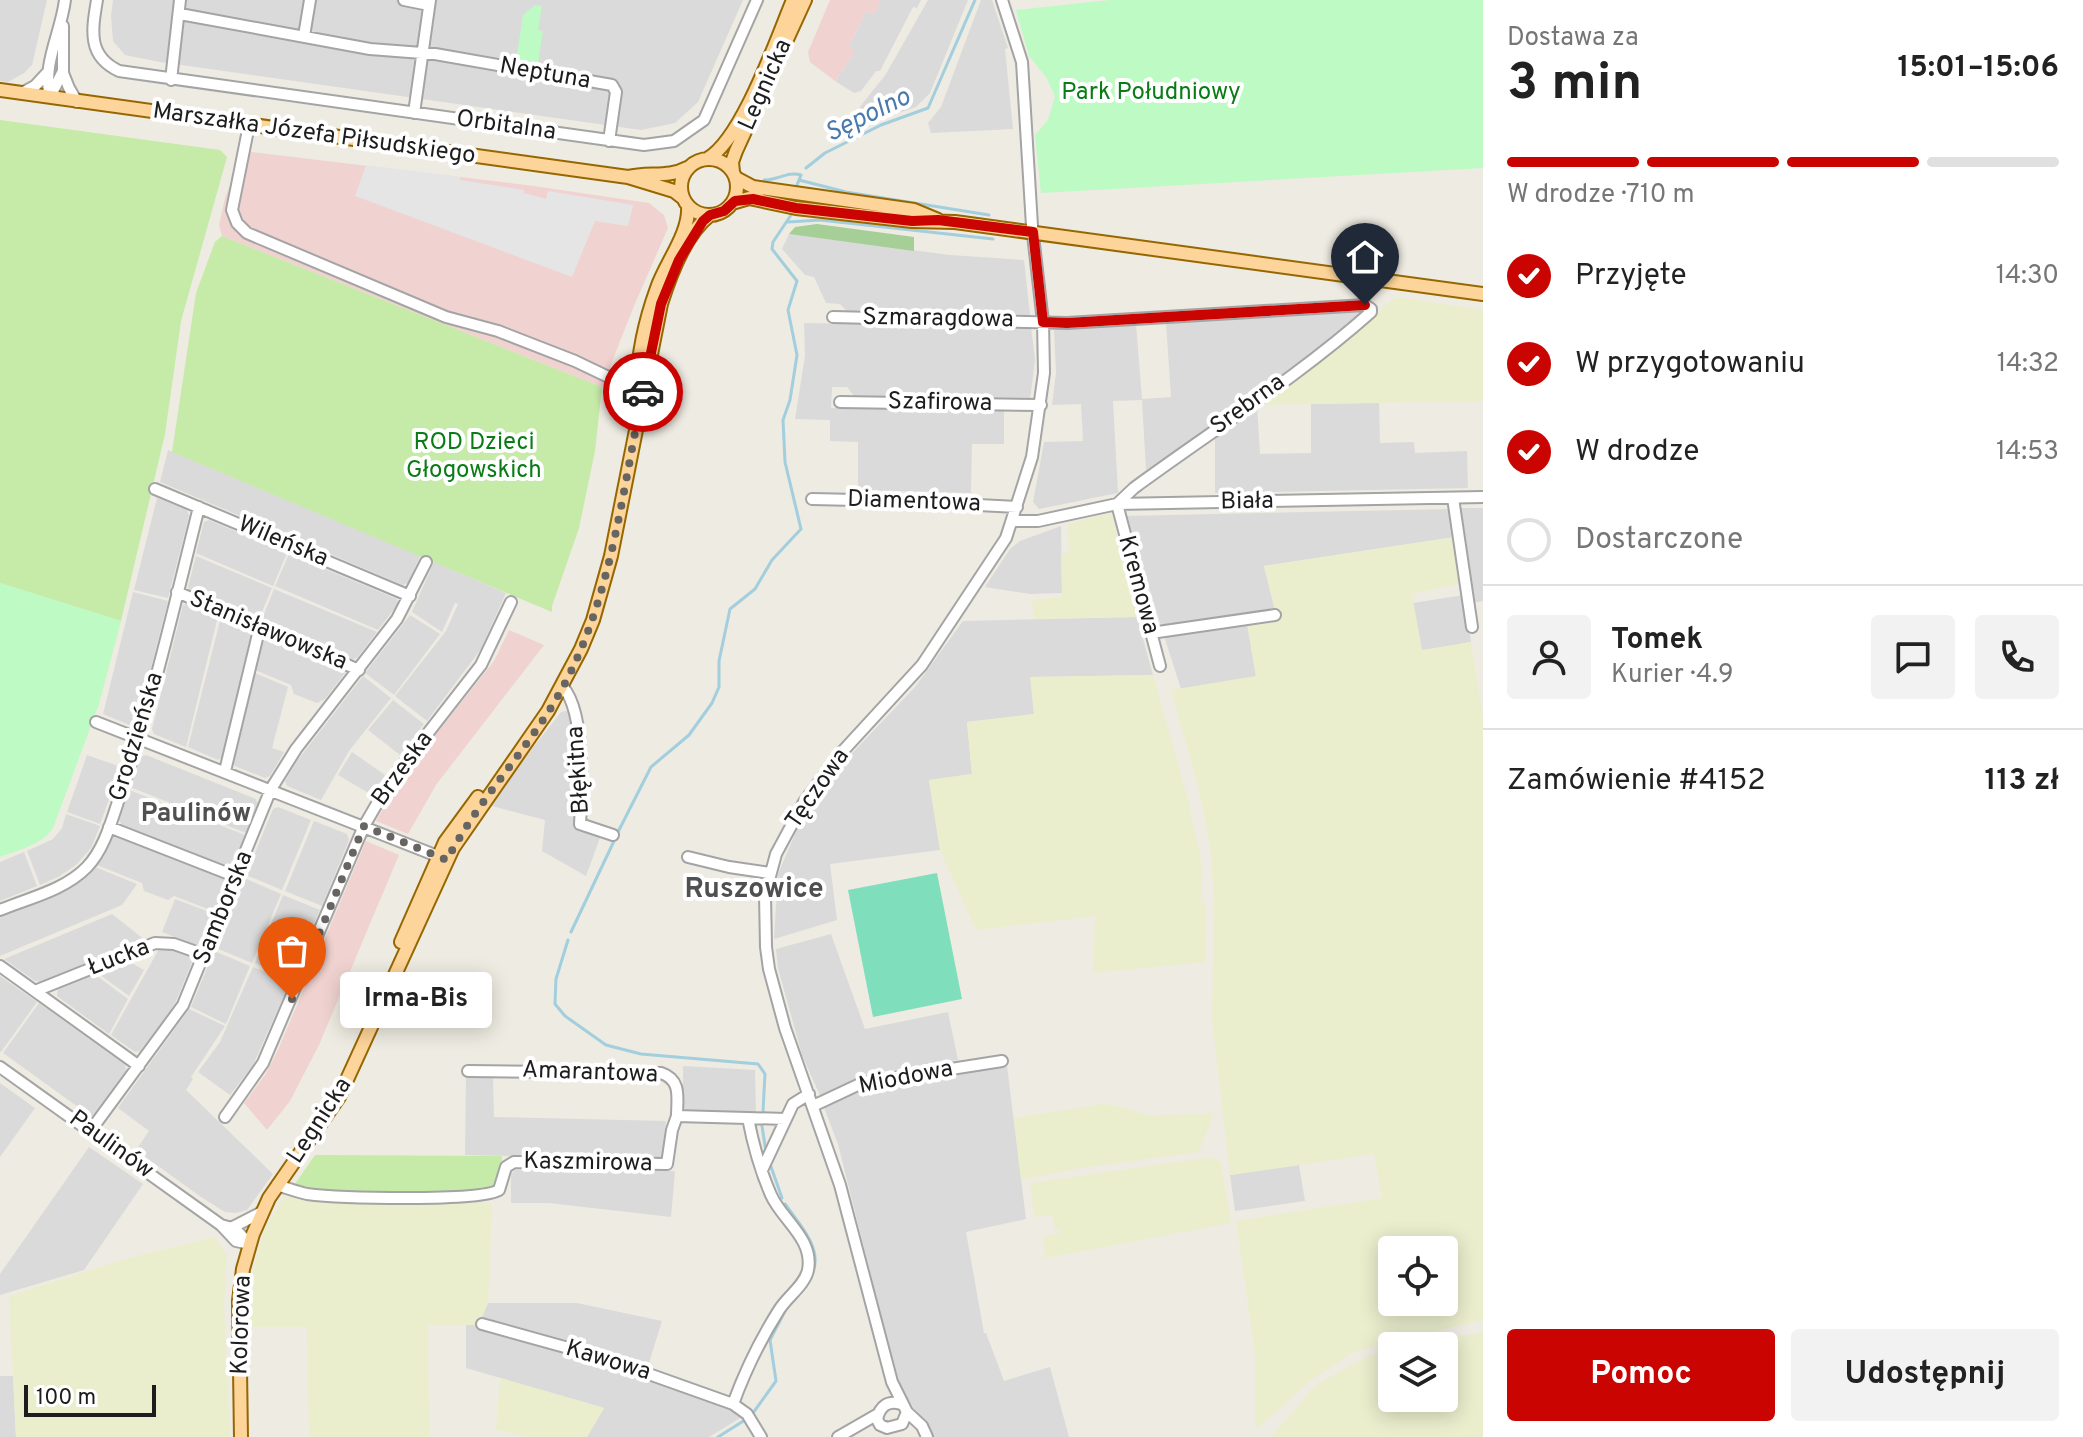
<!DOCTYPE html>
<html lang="pl">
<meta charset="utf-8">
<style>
:root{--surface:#fff;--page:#f2f2f2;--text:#222;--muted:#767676;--line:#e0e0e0;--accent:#ca0400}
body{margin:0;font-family:Overpass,sans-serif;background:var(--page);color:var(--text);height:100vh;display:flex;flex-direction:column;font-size:30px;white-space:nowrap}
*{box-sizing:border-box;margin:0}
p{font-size:26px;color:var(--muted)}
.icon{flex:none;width:44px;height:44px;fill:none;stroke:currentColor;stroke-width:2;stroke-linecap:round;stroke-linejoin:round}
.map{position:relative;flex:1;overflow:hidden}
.sheet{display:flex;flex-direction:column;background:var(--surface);width:600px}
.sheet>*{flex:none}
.tools{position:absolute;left:1378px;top:1236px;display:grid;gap:16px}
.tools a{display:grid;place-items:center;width:80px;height:80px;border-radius:8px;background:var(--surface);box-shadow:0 4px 20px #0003;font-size:40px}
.scale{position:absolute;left:24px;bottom:20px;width:132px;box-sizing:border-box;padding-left:8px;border:4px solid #1d1d1d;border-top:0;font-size:22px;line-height:28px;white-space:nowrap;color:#1d1d1d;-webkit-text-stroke:6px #fff;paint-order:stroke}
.pin{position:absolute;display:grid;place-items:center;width:68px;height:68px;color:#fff;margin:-82px -34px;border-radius:50% 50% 50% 0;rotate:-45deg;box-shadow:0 0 8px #0007}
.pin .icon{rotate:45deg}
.courier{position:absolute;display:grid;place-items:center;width:80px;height:80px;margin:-40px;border:6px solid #ca0400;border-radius:50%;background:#fff;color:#222;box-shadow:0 2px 10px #0007}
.bubble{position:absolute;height:56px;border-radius:8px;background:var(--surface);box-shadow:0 4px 20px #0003;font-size:26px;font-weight:700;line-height:56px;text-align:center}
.headline em{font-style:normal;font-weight:700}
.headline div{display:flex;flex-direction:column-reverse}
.headline{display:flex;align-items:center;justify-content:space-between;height:136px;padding:0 24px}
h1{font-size:52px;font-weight:700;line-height:60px}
.bar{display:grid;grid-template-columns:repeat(4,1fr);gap:12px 8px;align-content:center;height:96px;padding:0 24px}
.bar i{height:10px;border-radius:6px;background:var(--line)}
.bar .selected{background:var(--accent)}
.bar p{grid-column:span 4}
.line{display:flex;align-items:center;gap:20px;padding:0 24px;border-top:2px solid var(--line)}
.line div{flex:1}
.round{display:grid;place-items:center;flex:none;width:84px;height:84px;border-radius:8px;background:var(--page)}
ol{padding:0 24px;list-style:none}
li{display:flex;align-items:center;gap:24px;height:88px}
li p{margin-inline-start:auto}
li .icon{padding:8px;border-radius:50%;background:var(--accent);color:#fff;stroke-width:4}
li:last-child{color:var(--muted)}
li i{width:44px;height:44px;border:4px solid var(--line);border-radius:50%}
.cta{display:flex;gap:16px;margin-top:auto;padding:16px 24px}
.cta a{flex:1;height:92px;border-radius:8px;background:var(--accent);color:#fff;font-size:32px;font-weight:700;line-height:92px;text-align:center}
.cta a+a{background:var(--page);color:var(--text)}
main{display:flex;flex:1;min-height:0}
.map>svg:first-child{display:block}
.residential{fill:#dbdada}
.commercial{fill:#f0d3d1}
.farmland{fill:#eaeecd;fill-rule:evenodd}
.grass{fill:#c6eaa7}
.forest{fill:#a6ce97}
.park{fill:#befac4}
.pitch{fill:#7fdfbc}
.parking{fill:#e5e5e5}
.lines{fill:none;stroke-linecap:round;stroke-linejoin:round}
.stream{stroke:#a2cedd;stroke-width:3}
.minor-casing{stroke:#a4a4a4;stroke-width:14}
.major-casing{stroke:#966700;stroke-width:16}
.minor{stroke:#fff;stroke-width:10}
.major{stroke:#fdd499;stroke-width:12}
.done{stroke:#666562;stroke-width:8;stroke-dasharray:0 14.4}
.route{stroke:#ca0400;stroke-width:10}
.labels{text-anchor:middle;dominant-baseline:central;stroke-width:8;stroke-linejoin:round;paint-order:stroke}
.street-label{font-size:24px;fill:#1d1d1d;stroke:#fff}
.park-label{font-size:24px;fill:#0a7c16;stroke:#fff}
.water-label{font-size:26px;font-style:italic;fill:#4979ad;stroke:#fff}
.neighbourhood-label{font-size:26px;font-weight:bold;fill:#505050;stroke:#fff}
.quarter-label{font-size:28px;font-weight:bold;fill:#505050;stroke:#fff}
</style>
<main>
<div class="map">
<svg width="1483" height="1437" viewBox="0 0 1483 1437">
<rect width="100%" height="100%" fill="#eeebe2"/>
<path class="residential" d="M0 0H47L32 65 24 73 8 82 0 81Z
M113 0H743L698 102 675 123 641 130 160 62 125 55 113 41 111 16Z
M881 0H921L917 8 913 7 880 71H876L861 91 854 93 835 81 853 55 849 46 866 11 874 14Z
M928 0H968L930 93 916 107 875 121 859 108 886 74Z
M981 0H992L1008 48 1005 49 1013 129 931 133 928 123 941 107Z
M789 234 950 255 1024 260 1030 315 848 312 840 304 826 303 814 277 805 275 782 249Z
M1364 310 1302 365 1146 470 1142 400 1113 401 1118 493 1039 509 1033 502 1044 442 1083 441 1081 404 1052 405 1056 373 1054 330 1136 324 1142 399 1171 397 1166 322Z
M804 323 1031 327 1035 360 1030 400 855 397 847 387H832L831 408 1004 411V444H972L971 493 858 490V442L830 441V420L795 419 805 356Z
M1379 403 1380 443 1414 442 1415 453 1467 451 1468 488 1215 493V433L1257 405 1260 454 1311 453V404Z
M168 450 420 556 408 583 403 585 160 482Z
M157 498 187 510 189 516 168 598 134 590Z
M1457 508H1483V601L1472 603Z
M1451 509 1455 537 1264 566 1275 611 1169 628 1160 623 1148 584 1140 585 1124 516Z
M209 520 287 553 273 586 196 553 204 522Z
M1061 526 1062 593 1030 594 985 587 1010 549 1020 541Z
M289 554 397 599 398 604 378 630 275 586Z
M196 556 272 588 258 621 190 592 188 587Z
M434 562 506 593 481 649 427 721 395 696 446 631 458 604 455 603 442 632 412 612Z
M274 589 377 632 357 658 350 660 261 622Z
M133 592 168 601 137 723 132 726 103 714Z
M1464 595 1471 642 1421 651 1413 603Z
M188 603 218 616 186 747 154 734 152 729 183 605Z
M410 615 440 634 394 695 365 673Z
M221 617 251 629 253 635 223 757 218 760 188 747Z
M1137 617 1153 675 1031 677 1034 714 967 722 972 774 929 780 940 850 830 864 837 920 774 939 778 874 801 820 841 765 915 687 963 621Z
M1247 623 1256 677 1181 689 1164 636Z
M268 636 344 668 345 673 325 699 317 703 294 694 291 685 255 670 263 639Z
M255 673 288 687 272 748 284 752 270 776 265 778 235 766 232 760Z
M363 676 391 698 349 751 321 800 287 786 285 781 297 761Z
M393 700 424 724 400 755 368 730Z
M571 710 578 763 576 827 601 835 586 876 542 851 545 820 488 805 561 712Z
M352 752 385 775 372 795 338 775Z
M87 755 121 767 100 824 67 812Z
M146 755 256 799 258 804 246 833 130 787 140 757Z
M129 790 245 835 233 865 227 867 122 825 119 820Z
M278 807 311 820 282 890 246 875 273 809Z
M66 814 100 826 91 848 76 865 58 877 40 885 27 851 53 839 62 828Z
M314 821 347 834 349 840 322 906 285 891Z
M118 835 223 876 226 882 213 911 174 896 168 900 144 891 142 883 97 865 104 856 112 837Z
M24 852 37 886 0 901V862Z
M95 867 137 884 122 905 0 956V918L63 892 85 878Z
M244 878 281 894 252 963 216 948Z
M283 895 320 910 291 978 255 963Z
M175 899 212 913 200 943 195 945 162 932Z
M112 914 145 940 43 982 35 981 4 959Z
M831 934 865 1029 948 1012 958 1060 861 1075 862 1080 822 1100 802 1055 778 968 776 949Z
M159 949H177L191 955 193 960 176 1001 164 1020 140 1051 135 1052 111 1035Z
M214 951 250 966 226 1024 191 1007Z
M126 960 144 970 129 996 96 972Z
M253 967 290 982 253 1065 230 1095 198 1072 220 1042Z
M93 973 128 999 109 1034 57 996 58 987Z
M0 976 37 1002 1 1052 0 1051Z
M39 1003 125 1065 126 1071 92 1117 3 1053Z
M189 1009 225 1026 191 1077 193 1079 186 1090 273 1174 247 1210 236 1213 225 1212 201 1197 136 1150 149 1131 118 1108Z
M683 1066 755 1070 756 1114 689 1113 683 1106Z
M1007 1066 1026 1219 966 1232 984 1333H986L1004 1381 1050 1367 1069 1437H933L898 1384 838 1144 823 1105 863 1087Z
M493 1077 494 1117 666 1121 663 1159 465 1155 466 1078Z
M0 1083 35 1108 0 1157Z
M89 1147 143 1184 84 1270 0 1295V1274Z
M1299 1165 1305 1201 1235 1211 1230 1175Z
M515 1170 675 1171 671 1217 549 1203H511V1175Z
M488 1303H577L662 1321 647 1369 574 1347V1342L481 1317Z
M466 1325H479L592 1358 728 1407 742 1417 709 1437H587L604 1408 466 1368Z
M0 1376H13L16 1437H0Z"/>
<path class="commercial" d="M830 0H881L874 15 866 11 849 46 855 51 853 55 835 81 810 62 808 52Z
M243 151 534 186 649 203 664 215 668 228 634 306 602 387 222 236 219 225 225 198Z
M509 630 544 645 436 785 408 834 376 821 401 778 494 661Z
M366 841 399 855 319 1045 290 1101 267 1130 244 1103 265 1075 278 1050Z"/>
<path class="farmland" d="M1396 297 1483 310V401L1257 405 1311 367Z
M1111 513 1137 617 1034 619 1032 600 1062 597 1061 554 1069 553 1068 524Z
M1455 537 1462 583 1412 594 1422 650 1471 642 1483 719V1320L1379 1344 1352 1353 1310 1381 1258 1428 1255 1425V1354L1236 1221 1382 1198 1374 1154 1230 1175 1212 1019 1214 901 1211 851 1198 785 1171 690 1256 676 1247 623 1277 617 1264 566ZM1392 1250H1444V1302H1392Z
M1153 675 1188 800 1201 861V903H1206L1205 962 1093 973 1095 916 976 930 940 850 929 780 972 774 967 722 1034 714 1030 677Z
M1103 1104 1123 1107 1148 1116 1214 1113 1199 1152 1080 1168 1021 1180 1014 1118Z
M1213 1157 1221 1163 1231 1223 1045 1258 1043 1236 1060 1233 1059 1230H1055L1052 1215 1034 1217 1030 1183Z
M284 1197 492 1203 488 1303 479 1325H428L429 1437H309L307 1327H248L250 1289 257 1254 266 1226Z
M215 1237 227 1256 224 1307 230 1437H16L9 1296 129 1258Z
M1483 1332V1437H1271L1316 1385 1368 1356 1392 1350V1398H1444V1346H1408Z
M500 1378 604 1408 587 1437H529L496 1430Z"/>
<path class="grass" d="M0 120 220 150 227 157 181 321 165 434 121 621 0 583Z
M222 236 602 387 595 451 579 528 552 606V612L172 452 196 293 215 242Z
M315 1155 502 1156 500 1180 492 1189C437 1194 347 1199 295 1184Z"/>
<path class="forest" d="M817 224 914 237V251L789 234 795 227Z"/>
<path class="park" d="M1110 0H1483V168L1041 193 1035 135 1048 120 1055 96 1046 77 1029 56 1016 10Z
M535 5 542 6 538 30 543 31 538 64 516 61 523 15Z
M0 583 121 621 99 704 53 828C42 845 18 850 0 857Z"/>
<path class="pitch" d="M937 873 962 999 873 1017 848 890Z"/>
<path class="parking" d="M366 165 460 177V180L524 190V193L546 199 548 191 633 205 628 226 595 221 572 277 355 196Z"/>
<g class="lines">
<path class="stream" d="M806 168 825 153 881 125 928 108 975 0
M764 180C778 180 788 171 801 175L797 185
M799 180 846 192 989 215
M788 222 820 220 993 239
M618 832 651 767 689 735 712 703 719 687V661L730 609 755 589 772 560 801 529 785 462 783 420 790 400 797 355 788 310 797 281 772 249 773 242 791 215
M571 932 614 841
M568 940 556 979 555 1004 565 1016 606 1045 641 1054 758 1064 765 1074 763 1111
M762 1126 766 1152
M770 1164 782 1198
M785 1204C808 1236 832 1259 799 1294
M753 1413 776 1381 770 1340 786 1309
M718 1437 745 1420"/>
<g class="minor-casing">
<path id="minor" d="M97 0C92 30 87 56 119 71L644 145 674 141 704 120 757 0
M404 0 429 5
M180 14 370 49 435 54 612 85 616 92 609 141
M304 36 310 0
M63 73 69 88 77 102
M171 80 180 0
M22 93 35 86 47 73
M50 97C42 64 61 33 65 0
M50 97 63 71V26
M414 113 430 0
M249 125 232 210 237 223 247 233 446 317 498 331 575 361 623 384 637 401
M833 317 1067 323 1365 305 1371 309V312C1298 377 1213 430 1134 488L1117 504 1160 666
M840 402 1041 405
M155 489 410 596
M1453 498 1472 627
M812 499 901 501 1017 507
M1013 521H1038L1117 504 1483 497
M177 592 359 670
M1151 633 1275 615
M563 687C585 712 582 791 580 824L613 835
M96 722 445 859
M225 771 260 626
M109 827 237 877
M688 857 729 867 770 873
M0 910C29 898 65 890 87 867 106 847 113 815 122 790 154 697 175 602 199 507
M0 966 139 1066
M35 991 155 943 174 944 205 955
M0 1067 221 1225 236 1241 250 1244
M468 1071 661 1073C682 1080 677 1098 677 1116
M813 1106 862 1083 1002 1061
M225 1117 263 1063 364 826 389 783 481 665 511 602
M748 1118C753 1144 760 1170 771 1195 782 1220 814 1239 808 1270 805 1285 787 1297 779 1310 760 1340 745 1371 733 1404L747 1414 761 1437
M91 1130 183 1005 271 789 296 749 397 619 426 562
M762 1170 793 1104 809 1094
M277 1185C287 1188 297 1192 307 1194 337 1198 479 1202 499 1190L506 1167 514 1162 667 1164 672 1130 677 1116 786 1119
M221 1225 235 1229 250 1244
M231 1228 262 1212
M482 1324 601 1357 733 1404
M901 1404C888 1400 880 1406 877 1419L880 1425 887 1428 902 1424 907 1412 892 1382 840 1185 785 1028 769 969 766 947 765 895 776 854 804 802 842 752 922 665 1006 538 1032 457 1044 373 1043 322 1032 226 1022 62 1002 0
M907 1412 922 1426 927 1437
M838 1437 878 1414"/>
</g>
<g class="major-casing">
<path id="major" d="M0 90 628 177 674 191 683 198
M681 187a28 28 0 1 1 56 0a28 28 0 1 1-56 0Z
M707 159C742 140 777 38 793 0
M733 172 732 162 736 151 805 0
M628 177C648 172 669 178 687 168
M736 178 753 187 914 210 938 220
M732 203 749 198 796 208 912 221 955 222 1483 294
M637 387C638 355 646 318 657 288 666 262 690 233 688 206
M401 942 445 842 478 797
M241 1437 239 1301 243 1269 253 1234 269 1198 339 1097 453 848 548 711 581 649 593 620 611 556 661 304C670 275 685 234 710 215"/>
</g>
<use href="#minor" class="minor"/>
<use href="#major" class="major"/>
</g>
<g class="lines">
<path class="done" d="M292 999 364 826 447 860C479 798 530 748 563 687 612 596 622 492 643 392"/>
<path class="route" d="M643 392 661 304 679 260 703 221 710 215 724 211 735 201 753 199 796 208 912 221 938 220 1033 232 1043 322 1067 323 1365 305"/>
</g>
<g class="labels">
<g class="street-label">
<text transform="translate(545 74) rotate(10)">Neptuna</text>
<text transform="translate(766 85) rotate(-66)">Legnicka</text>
<text transform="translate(506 126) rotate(8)">Orbitalna</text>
<text transform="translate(314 134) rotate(8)">Marszałka Józefa Piłsudskiego</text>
<text transform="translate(938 319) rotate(1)">Szmaragdowa</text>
<text transform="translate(940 403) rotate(1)">Szafirowa</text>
<text transform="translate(1248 405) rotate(-36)">Srebrna</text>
<text transform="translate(914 502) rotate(2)">Diamentowa</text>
<text transform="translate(1247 502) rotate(-1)">Biała</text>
<text transform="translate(283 542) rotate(23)">Wileńska</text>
<text transform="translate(1138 585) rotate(75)">Kremowa</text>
<text transform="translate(268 631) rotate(23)">Stanisławowska</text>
<text transform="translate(137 737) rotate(-73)">Grodzieńska</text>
<text transform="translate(403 769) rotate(-54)">Brzeska</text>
<text transform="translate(579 770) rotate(-94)">Błękitna</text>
<text transform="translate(818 789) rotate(-55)">Tęczowa</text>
<text transform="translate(224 908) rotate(-68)">Samborska</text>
<text transform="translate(119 958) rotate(-21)">Łucka</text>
<text transform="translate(590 1073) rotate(2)">Amarantowa</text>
<text transform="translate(906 1078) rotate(-11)">Miodowa</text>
<text transform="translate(320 1121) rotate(-57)">Legnicka</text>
<text transform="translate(111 1145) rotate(36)">Paulinów</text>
<text transform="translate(588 1163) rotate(1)">Kaszmirowa</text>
<text transform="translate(242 1325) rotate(-88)">Kolorowa</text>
<text transform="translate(608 1361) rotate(17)">Kawowa</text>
</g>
<g class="park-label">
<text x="1151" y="93">Park Południowy</text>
<text x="474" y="443">ROD Dzieci<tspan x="474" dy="28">Głogowskich</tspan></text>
</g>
<g class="water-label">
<text transform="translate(868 116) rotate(-26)">Sępolno</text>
</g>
<g class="neighbourhood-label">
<text x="196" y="814">Paulinów</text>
</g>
<g class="quarter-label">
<text x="754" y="890">Ruszowice</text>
</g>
</g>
</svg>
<div class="tools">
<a><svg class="icon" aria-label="locate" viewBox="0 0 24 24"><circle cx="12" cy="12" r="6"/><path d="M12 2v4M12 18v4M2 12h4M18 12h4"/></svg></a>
<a><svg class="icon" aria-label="layers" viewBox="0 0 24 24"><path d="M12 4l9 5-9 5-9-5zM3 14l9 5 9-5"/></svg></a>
</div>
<div class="scale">100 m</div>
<div class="pin" style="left:292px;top:999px;background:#ea580c"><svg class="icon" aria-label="bag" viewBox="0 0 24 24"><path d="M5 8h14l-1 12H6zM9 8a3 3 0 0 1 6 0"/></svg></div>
<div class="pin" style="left:1365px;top:305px;background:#1f2937"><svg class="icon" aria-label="home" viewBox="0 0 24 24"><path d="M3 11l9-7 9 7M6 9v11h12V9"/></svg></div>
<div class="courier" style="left:643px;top:392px"><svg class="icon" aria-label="car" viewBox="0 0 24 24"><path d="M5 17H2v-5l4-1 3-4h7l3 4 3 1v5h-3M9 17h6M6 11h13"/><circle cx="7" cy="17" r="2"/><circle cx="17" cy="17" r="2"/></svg></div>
<div class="bubble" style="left:340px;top:972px;width:152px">Irma-Bis</div>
</div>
<section class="sheet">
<div class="headline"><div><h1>3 min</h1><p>Dostawa za</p></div><em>15:01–15:06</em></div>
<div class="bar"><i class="selected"></i><i class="selected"></i><i class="selected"></i><i></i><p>W drodze · 710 m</p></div>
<ol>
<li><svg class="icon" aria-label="check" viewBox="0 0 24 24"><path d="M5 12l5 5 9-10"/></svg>Przyjęte<p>14:30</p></li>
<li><svg class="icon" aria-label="check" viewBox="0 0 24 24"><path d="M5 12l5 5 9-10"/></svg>W przygotowaniu<p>14:32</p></li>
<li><svg class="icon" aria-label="check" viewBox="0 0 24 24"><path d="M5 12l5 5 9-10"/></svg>W drodze<p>14:53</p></li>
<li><i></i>Dostarczone</li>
</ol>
<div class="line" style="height:144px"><a class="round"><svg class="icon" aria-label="person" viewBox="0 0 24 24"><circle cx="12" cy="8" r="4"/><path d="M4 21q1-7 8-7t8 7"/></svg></a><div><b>Tomek</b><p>Kurier · 4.9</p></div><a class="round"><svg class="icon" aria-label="chat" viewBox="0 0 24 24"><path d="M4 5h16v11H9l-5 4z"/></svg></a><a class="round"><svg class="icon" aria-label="phone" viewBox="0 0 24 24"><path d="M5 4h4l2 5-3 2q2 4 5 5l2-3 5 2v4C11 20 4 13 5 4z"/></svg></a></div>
<div class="line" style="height:104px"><div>Zamówienie #4152</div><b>113 zł</b></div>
<div class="cta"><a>Pomoc</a><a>Udostępnij</a></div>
</section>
</main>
